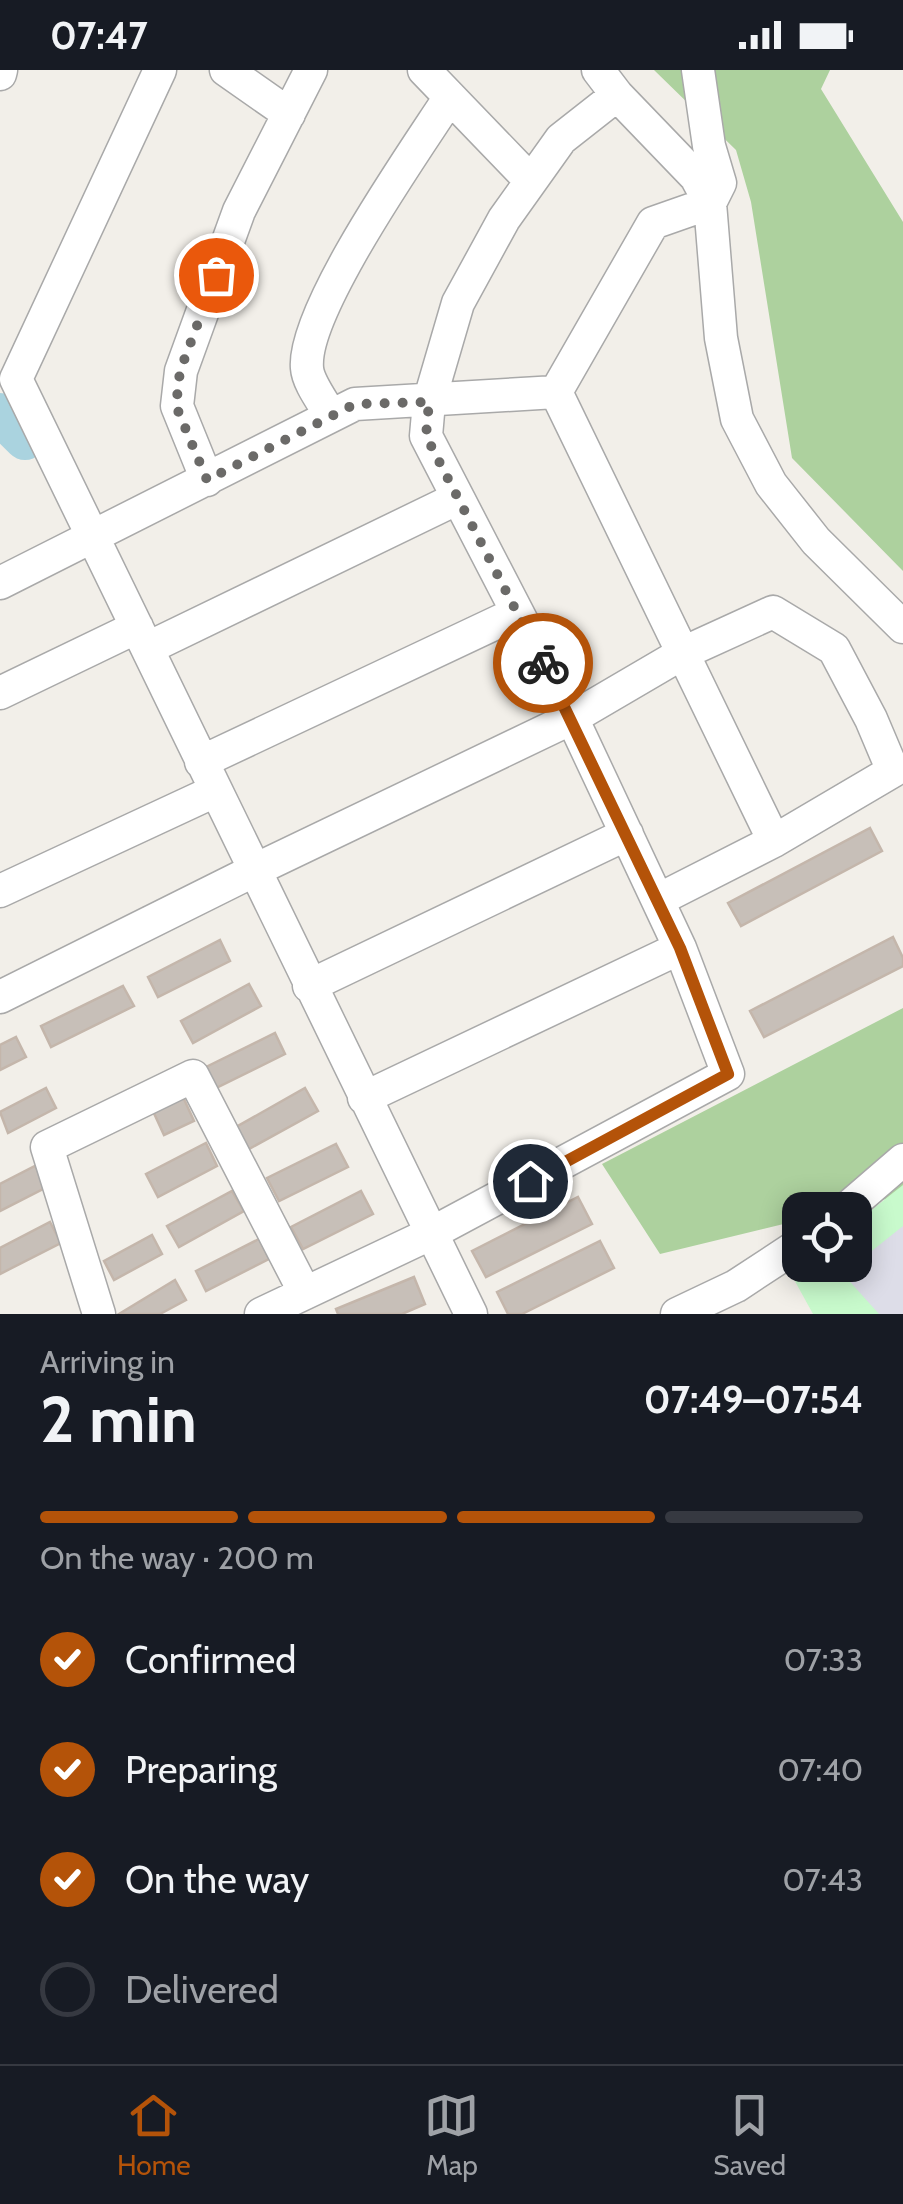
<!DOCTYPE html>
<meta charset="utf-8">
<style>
:root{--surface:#171b24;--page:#242831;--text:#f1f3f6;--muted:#9ea1a6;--line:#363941;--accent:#b45309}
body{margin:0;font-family:Cabin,sans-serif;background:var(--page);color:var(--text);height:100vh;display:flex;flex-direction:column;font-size:38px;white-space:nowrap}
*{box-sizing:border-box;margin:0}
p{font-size:32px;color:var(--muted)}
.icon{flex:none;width:55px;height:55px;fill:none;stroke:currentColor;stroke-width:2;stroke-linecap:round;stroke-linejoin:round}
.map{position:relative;height:1244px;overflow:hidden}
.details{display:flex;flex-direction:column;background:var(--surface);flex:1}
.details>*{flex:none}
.tools{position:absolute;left:782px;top:1122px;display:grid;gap:20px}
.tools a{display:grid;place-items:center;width:90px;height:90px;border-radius:20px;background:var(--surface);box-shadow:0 5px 25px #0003;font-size:50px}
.pin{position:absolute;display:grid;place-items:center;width:85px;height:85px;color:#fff;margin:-42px;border:5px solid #fff;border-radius:50%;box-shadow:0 2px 10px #0007}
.courier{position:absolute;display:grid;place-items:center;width:100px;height:100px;margin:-50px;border:8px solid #b45309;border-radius:50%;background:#fff;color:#222;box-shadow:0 2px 12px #0007}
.overview em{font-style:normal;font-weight:700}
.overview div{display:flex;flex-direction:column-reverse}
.overview{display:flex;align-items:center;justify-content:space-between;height:170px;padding:0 40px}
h1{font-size:65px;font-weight:700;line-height:75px}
.bar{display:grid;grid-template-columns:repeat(4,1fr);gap:15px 10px;align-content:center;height:120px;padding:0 40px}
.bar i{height:12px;border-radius:8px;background:var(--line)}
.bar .on{background:var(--accent)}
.bar p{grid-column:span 4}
ol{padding:0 40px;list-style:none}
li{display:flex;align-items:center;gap:30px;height:110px}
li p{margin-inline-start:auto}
li .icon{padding:10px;border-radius:50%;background:var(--accent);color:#fff;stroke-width:4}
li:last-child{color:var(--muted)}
li i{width:55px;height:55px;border:5px solid var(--line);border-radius:50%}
.status{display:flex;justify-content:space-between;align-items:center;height:70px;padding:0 50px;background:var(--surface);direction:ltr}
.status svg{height:28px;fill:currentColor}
.tab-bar{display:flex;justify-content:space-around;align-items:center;height:140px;border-top:2px solid var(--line);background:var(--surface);font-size:28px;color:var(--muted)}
.tab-bar a{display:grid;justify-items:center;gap:5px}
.tab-bar .on{color:var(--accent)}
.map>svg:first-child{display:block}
.forest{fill:#add19e}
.park{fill:#c8facc}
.plaza{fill:#dddde8}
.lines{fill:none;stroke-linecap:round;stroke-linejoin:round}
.river{stroke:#aad3df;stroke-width:42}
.building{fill:#c7bfb8;stroke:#c4b6ab;stroke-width:2.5}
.minor-casing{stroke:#a9a9a9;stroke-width:35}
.minor{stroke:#fff;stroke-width:32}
.done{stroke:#6b6a68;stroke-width:10;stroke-dasharray:0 18}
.route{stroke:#b45309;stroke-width:12}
</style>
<div class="status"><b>07:47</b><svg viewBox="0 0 49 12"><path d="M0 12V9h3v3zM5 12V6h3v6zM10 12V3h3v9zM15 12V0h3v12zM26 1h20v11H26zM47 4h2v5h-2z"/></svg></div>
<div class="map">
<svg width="903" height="1244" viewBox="0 0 903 1244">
<rect width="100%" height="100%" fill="#f2efe9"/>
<path class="forest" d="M654 0H830L821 19 903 152V501L792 388 751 132 736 80Z
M903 938V1125L841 1140H800V1150L660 1184 602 1094Z"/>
<path class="park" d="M903 1115V1244H813L791 1204 803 1195H855V1153Z"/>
<path class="plaza" d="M903 1156V1244H879L843 1204Z"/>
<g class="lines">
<path class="river" d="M0 344 25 369"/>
</g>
<path class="building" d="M870 758 882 781 741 856 728 833Z
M893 867 903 888V896L764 967 750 941Z
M220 870 230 891 158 927 148 907Z
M249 914 261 936 193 973 181 951Z
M123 916 134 936 51 977 41 956Z
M275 963 285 984 216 1018 206 997Z
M16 967 26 987 0 1000V975Z
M46 1018 56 1038 8 1063 0 1042Z
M305 1018 318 1041 249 1079 236 1057Z
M183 1027 194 1051 164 1065 153 1041Z
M206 1073 217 1096 158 1127 146 1104Z
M336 1074 348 1097 279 1131 267 1108Z
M35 1096 47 1117 0 1141V1114Z
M232 1121 244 1141 179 1177 167 1156Z
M361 1121 373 1144 303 1179 291 1157Z
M578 1127 592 1154 486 1207 472 1181Z
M50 1152 61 1173 0 1204V1178Z
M152 1165 162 1184 114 1210 104 1191Z
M259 1169 269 1189 206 1221 196 1201Z
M600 1171 614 1198 522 1244H508L497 1222Z
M414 1207 425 1234 402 1244H338L336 1239Z
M175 1210 186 1230 160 1244H119Z"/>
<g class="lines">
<g class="minor-casing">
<path id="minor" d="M226 0 289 44
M424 0 531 111
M598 0 617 25 696 107 710 133 721 268 737 349 771 414 816 471 903 557
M698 0 709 76 720 113 710 133 653 153 556 322 774 771
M0 4 1 0
M16 309 471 1244
M16 309 160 0
M331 346C324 333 308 313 307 298 302 241 415 81 450 27
M207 410 177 336 181 301 239 141 311 0
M0 513 355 334 556 322
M148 578 458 428
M0 623 137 557
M201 692 517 543
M0 821 215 721
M309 916 627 764
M0 927 253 801 572 648 683 583 773 542 834 579 871 649 893 701 774 771 658 830
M364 1028 680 878
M845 1140 903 1090
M99 1244 47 1077 193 1006 305 1223
M261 1244 430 1164 728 1004 680 878 572 648 426 366 429 332 458 233 504 149 561 69 617 25
M677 1244 736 1216 800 1174"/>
</g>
<use href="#minor" class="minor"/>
</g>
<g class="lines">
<path class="done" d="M216 205 180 301 176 336 207 410 355 334 429 332 426 366 543 593"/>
<path class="route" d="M530 1111 728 1004 680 878 543 593"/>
</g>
</svg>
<div class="tools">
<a><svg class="icon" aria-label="locate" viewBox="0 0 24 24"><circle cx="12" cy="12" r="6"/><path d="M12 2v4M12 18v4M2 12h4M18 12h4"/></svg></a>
</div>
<div class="pin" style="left:216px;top:205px;background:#ea580c"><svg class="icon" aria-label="bag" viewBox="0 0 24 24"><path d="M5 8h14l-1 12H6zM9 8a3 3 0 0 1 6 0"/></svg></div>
<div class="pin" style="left:530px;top:1111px;background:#1f2937"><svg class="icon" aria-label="home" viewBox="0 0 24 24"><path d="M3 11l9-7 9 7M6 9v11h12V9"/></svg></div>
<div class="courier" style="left:543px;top:593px"><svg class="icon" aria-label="bike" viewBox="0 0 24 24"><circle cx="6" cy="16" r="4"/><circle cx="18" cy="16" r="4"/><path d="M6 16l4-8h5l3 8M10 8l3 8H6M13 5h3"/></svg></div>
</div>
<section class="details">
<div class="overview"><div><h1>2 min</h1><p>Arriving in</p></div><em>07:49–07:54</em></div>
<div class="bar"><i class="on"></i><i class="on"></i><i class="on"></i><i></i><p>On the way · 200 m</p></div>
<ol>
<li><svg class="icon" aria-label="check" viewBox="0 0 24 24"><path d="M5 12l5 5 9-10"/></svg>Confirmed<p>07:33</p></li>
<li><svg class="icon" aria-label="check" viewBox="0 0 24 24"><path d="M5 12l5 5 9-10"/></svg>Preparing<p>07:40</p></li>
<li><svg class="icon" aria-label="check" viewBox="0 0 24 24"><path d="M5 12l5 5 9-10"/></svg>On the way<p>07:43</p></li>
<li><i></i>Delivered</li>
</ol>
</section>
<nav class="tab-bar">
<a class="on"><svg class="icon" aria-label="home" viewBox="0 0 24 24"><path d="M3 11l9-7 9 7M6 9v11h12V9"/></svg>Home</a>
<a><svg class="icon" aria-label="map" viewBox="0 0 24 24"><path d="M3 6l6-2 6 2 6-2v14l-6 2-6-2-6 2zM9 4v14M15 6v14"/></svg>Map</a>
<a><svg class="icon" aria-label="saved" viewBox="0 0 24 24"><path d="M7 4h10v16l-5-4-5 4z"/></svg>Saved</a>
</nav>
